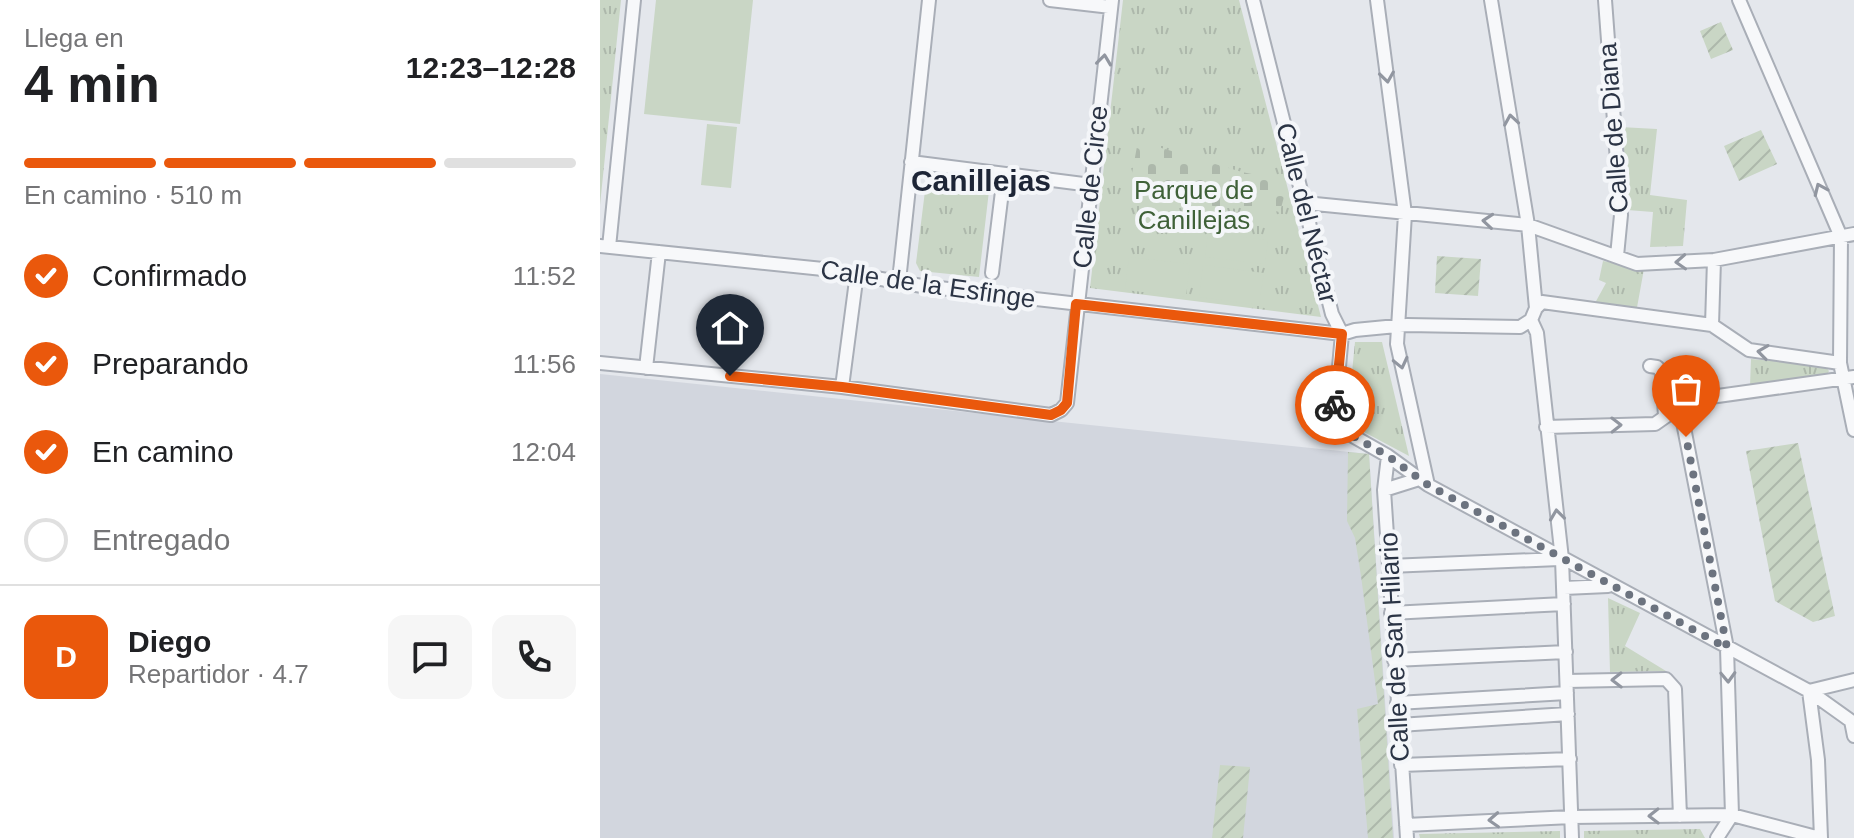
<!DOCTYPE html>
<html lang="es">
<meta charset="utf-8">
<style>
:root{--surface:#fff;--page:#f6f6f6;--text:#202124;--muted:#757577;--line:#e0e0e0;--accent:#ea580c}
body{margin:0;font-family:Arial,sans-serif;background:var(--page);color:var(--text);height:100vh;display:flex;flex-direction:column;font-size:30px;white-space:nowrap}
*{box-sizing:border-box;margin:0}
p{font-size:26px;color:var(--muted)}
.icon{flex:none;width:44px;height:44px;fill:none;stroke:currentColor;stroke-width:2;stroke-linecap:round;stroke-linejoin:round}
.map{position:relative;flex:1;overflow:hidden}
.details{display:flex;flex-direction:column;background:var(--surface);width:600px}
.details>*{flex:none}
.pin{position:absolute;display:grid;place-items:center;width:68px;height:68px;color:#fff;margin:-82px -34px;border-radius:50% 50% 50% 0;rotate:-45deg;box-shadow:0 0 8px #0007}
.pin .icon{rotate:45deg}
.courier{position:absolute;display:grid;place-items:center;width:80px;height:80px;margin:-40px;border:6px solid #ea580c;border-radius:50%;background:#fff;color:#222;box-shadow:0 2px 10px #0007}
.headline em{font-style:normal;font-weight:800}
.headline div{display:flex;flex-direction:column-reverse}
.headline{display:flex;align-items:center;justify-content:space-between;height:136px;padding:0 24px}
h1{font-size:52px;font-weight:800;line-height:60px}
.bar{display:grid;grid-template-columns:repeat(4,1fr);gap:12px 8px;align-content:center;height:96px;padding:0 24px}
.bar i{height:10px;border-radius:6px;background:var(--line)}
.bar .current{background:var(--accent)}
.bar p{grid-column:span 4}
.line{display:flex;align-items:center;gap:20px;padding:0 24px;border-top:2px solid var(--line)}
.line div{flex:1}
.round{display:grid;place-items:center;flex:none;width:84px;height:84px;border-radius:16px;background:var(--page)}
ol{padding:0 24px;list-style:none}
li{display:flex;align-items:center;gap:24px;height:88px}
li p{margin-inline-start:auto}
li .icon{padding:8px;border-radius:50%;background:var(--accent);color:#fff;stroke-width:4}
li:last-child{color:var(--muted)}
li i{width:44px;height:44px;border:4px solid var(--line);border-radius:50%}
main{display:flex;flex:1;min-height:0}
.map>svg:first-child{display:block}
.built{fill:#d2d6de}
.grass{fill:url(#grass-tufts)}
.cemetery{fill:url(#cemetery-stones)}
.garden{fill:url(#garden-furrows)}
.pitch{fill:#c9d6c5}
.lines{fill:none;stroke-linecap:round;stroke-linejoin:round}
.street-casing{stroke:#a9aeb7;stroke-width:16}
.street{stroke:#f7f8fa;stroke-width:12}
.oneway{stroke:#9196a0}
.done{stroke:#6c737f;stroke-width:8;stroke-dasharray:0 14.4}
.route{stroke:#ea580c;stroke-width:10}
.labels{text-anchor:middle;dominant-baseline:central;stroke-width:8;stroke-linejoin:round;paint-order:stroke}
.street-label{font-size:26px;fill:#2b3445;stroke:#f4f6f9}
.park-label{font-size:26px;fill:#3f6138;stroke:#f4f6f9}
.quarter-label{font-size:30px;font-weight:bold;fill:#1d2536;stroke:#f4f6f9}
</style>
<main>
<section class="details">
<div class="headline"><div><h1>4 min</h1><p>Llega en</p></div><em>12:23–12:28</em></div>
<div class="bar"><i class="current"></i><i class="current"></i><i class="current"></i><i></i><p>En camino · 510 m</p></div>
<ol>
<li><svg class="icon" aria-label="check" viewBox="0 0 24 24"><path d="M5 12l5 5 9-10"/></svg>Confirmado<p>11:52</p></li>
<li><svg class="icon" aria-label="check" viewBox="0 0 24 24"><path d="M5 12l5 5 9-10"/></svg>Preparando<p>11:56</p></li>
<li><svg class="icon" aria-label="check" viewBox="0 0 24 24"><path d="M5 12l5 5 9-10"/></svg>En camino<p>12:04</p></li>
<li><i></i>Entregado</li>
</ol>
<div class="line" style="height:144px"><b class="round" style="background:var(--accent);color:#fff">D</b><div><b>Diego</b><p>Repartidor · 4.7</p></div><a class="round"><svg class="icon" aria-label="chat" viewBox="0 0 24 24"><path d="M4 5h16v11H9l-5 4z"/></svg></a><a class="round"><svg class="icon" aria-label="phone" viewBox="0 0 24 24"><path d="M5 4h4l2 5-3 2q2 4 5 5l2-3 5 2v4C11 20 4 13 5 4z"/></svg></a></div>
</section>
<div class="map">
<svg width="1254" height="838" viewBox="0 0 1254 838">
<defs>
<pattern id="grass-tufts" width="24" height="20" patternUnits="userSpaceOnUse" patternTransform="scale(2)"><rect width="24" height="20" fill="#c9d6c5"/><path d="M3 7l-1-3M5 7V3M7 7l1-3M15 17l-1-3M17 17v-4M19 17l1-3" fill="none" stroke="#adb8ab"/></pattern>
<pattern id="cemetery-stones" width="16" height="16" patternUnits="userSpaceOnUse" patternTransform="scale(2)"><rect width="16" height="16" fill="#c9d6c5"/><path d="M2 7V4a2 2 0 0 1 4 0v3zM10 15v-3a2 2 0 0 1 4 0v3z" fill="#adb8ab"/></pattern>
<pattern id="garden-furrows" width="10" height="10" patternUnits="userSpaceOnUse" patternTransform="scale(2)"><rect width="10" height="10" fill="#c9d6c5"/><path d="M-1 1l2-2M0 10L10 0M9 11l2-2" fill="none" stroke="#adb8ab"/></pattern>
</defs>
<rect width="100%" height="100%" fill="#e4e7ec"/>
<path class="built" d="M0 374 769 454 794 838H0Z"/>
<path class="grass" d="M0 0H21L0 205Z
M523 0H639L721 317 490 288Z
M1020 127 1057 129 1050 195 1087 200 1083 246 1050 247 1053 212 1027 210Z
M327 175 390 182 379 277 320 271 316 263Z
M1003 261 1044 269 1036 313 995 303 1006 283 999 280Z
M755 342H782L809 456 747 423Z
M1151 359 1225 366 1229 371 1226 377 1150 386Z
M1008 598 1040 613 1025 646 1066 671 1010 672Z
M1100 829 1105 838H984V831Z
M960 831V838H820L819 834Z"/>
<path class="cemetery" d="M538 141 642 172 680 180 685 193 680 212 637 205V209L528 195Z"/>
<path class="garden" d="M1121 22 1133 50 1111 59 1100 31Z
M1161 130 1177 164 1139 181 1124 146Z
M837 256 881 259 878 296 835 293Z
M1198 443 1235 616 1213 622 1175 601 1146 451Z
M748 452 769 454 793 838H768L757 709 778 704 761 576 755 538 747 521Z
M620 765 650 767 643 838H612Z"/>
<path class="pitch" d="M56 0H153L140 124 44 114Z
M107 124 137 127 131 188 101 185Z
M608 233 668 240 665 264 605 257Z
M529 257 590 264 586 297 525 290Z
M603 265 664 273 659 305 599 297Z"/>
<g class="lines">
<g class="street-casing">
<path id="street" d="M450 0 511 7
M653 0 732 314 742 334 734 421 737 427 788 456 828 485 1209 691 1251 721 1254 736
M777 0 805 214 797 344 828 485
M891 0 928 225 936 308 931 320 937 333 962 559 972 838
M1005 0 1021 215 1017 256
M1139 0 1241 237 1240 363 1254 430
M311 162 491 185
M705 203 928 225 1037 264 1114 260 1254 234
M0 246 223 269 322 286 742 334 755 330 807 325 920 327 931 320
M9 247 34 0
M392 273 404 175
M299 281 329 0
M936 308 942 302 1112 325 1149 350 1240 363
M1112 325 1114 260
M0 363 242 387 451 415 461 410 467 403 512 0
M1050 366 1057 367 1062 372 1065 416
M46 368 59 252
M242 387 257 273
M1080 407 1127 648 1132 815 1117 838
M946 427 1055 424 1089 400 1254 377
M788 456 784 490 807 838
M784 490 819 479
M789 566 959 559
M964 588 1008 586
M791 613 964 604
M794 660 966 652
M967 681 1066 679 1075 689 1080 816
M1209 691 1218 760 1221 838
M1209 691 1254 680
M797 703 967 693
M799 725 968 714
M801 765 970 759
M806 825 972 817 1132 815 1220 838"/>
</g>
<use href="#street" class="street"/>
</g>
<defs><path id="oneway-chevron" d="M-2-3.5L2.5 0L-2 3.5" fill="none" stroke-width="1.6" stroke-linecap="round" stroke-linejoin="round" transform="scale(2)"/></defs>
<g class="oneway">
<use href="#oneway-chevron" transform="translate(504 60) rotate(-83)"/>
<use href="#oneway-chevron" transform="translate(787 77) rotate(82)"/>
<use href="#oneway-chevron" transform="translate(911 120) rotate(-99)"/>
<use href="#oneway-chevron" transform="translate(1220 189) rotate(-114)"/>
<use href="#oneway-chevron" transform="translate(888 221) rotate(-175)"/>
<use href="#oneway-chevron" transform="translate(1081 262) rotate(177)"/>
<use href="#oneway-chevron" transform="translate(1163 352) rotate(-172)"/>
<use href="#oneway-chevron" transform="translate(801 363) rotate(77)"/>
<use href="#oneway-chevron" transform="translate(1016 425) rotate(-1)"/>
<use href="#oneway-chevron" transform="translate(957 515) rotate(-97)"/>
<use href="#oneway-chevron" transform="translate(1128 677) rotate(88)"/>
<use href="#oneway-chevron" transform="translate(1017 680) rotate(179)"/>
<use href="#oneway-chevron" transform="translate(1054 816) rotate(179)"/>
<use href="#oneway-chevron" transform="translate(894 820) rotate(177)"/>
</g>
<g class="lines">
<path class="done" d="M735 405 734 421 737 427 788 456 828 485 1127 648 1086 437"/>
<path class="route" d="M130 376 242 387 451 415 461 410 467 403 476 304 742 334 735 405"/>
</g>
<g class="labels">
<g class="street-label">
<text transform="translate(1013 128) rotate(-94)">Calle de Diana</text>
<text transform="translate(490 187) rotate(-84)">Calle de Circe</text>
<text transform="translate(707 213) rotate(76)">Calle del Néctar</text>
<text transform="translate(328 284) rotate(8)">Calle de la Esfinge</text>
<text transform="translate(794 647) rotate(-93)">Calle de San Hilario</text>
</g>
<g class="park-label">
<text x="594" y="190">Parque de<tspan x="594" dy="30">Canillejas</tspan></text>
</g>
<g class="quarter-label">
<text x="381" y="180">Canillejas</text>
</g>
</g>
</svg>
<div class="pin" style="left:1086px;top:437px;background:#ea580c"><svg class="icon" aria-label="bag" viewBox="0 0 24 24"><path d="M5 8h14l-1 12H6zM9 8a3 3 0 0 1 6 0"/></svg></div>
<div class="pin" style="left:130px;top:376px;background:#1f2937"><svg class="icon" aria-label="home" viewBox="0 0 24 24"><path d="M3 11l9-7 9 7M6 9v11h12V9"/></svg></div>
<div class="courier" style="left:735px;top:405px"><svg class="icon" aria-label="bike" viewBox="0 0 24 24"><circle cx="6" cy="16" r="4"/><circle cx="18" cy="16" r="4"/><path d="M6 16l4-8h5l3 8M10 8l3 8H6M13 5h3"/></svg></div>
</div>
</main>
